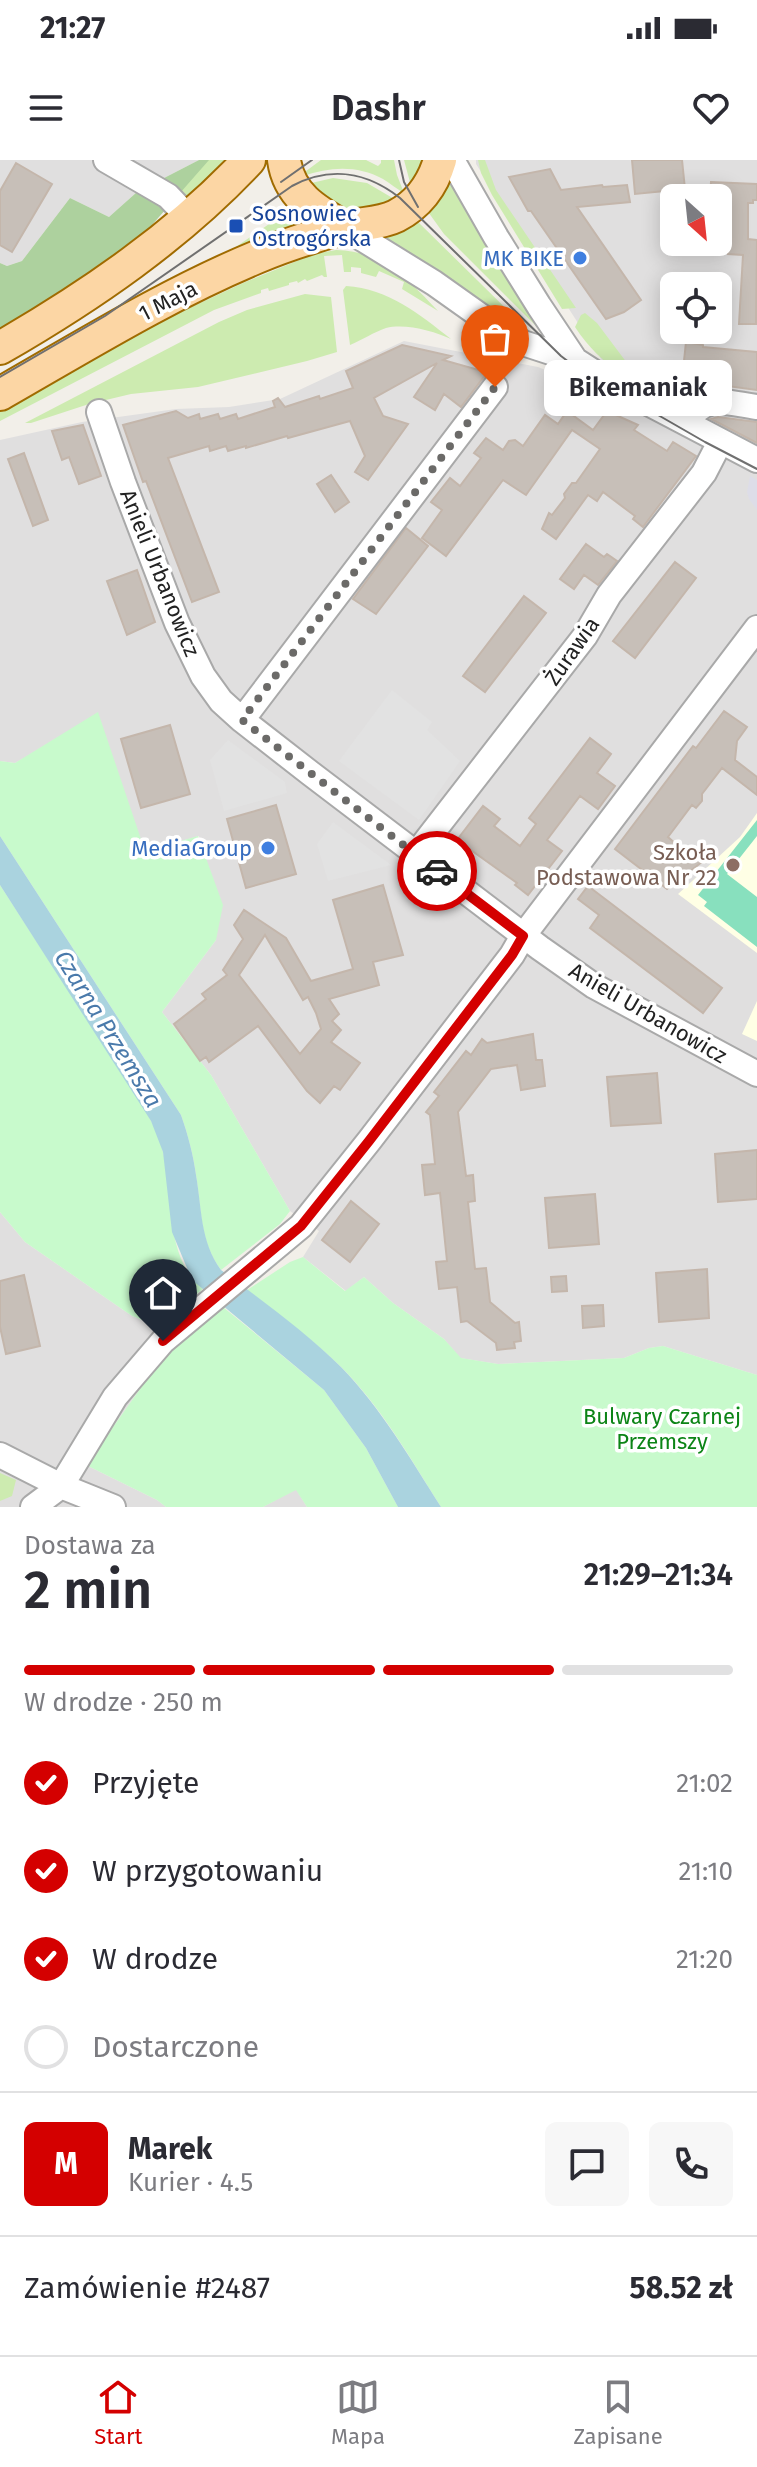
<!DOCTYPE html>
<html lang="pl">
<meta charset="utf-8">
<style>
:root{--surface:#fff;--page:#f7f7f7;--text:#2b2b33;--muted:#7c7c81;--line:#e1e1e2;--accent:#d40000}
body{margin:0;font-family:"Fira Sans",sans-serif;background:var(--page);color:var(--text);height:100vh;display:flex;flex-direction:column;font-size:30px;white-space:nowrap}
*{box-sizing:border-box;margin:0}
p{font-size:26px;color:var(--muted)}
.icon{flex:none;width:44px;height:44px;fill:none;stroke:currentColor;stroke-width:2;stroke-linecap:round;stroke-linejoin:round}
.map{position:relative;height:1347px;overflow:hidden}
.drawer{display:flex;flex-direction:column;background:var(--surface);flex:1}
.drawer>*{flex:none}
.needle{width:52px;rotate:153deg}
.fabs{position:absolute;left:660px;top:24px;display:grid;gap:16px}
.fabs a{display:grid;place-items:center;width:72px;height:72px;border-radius:12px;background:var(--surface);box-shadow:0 4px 20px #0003;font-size:40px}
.pin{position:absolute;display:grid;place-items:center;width:68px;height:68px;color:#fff;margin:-82px -34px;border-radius:50% 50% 50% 0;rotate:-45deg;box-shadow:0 0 8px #0007}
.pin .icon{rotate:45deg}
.courier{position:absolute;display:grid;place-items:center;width:80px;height:80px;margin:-40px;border:6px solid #d40000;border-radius:50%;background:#fff;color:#222;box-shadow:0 2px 10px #0007}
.bubble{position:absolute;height:56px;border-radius:12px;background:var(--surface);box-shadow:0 4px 20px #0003;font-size:26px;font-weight:600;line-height:56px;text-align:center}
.summary em{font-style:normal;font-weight:600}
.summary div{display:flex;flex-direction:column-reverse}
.summary{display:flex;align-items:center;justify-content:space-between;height:136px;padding:0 24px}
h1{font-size:52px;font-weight:600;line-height:60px}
.bar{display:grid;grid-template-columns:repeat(4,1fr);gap:12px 8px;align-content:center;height:96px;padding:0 24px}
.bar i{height:10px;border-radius:6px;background:var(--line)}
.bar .active{background:var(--accent)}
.bar p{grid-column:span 4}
.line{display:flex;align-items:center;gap:20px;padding:0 24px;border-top:2px solid var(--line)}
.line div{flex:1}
.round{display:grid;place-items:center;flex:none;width:84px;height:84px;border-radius:12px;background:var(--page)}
ol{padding:0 24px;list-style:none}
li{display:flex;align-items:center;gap:24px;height:88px}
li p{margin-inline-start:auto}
li .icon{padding:8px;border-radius:50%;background:var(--accent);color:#fff;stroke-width:4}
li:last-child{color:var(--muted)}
li i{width:44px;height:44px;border:4px solid var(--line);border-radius:50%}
.status{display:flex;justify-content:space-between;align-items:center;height:56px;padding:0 40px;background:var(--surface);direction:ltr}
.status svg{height:22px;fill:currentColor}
header{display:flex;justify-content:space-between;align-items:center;height:104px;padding:0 24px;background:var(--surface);font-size:36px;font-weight:600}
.menu{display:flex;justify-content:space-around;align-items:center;height:112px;border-top:2px solid var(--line);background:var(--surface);font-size:22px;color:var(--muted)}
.menu a{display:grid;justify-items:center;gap:4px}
.menu .active{color:var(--accent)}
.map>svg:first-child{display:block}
.residential{fill:#e0dfdf;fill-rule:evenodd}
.education{fill:#ffffe5}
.grass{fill:#cdebb0}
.forest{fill:#add19e}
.park{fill:#c8facc}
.pitch{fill:#88e0be}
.parking{fill:#e2e2e2}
.plaza{fill:#dddde8}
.water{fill:#aad3df}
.building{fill:#c7bfb8;stroke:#c4b6ab;stroke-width:2;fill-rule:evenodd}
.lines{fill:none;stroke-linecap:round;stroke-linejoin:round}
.minor-casing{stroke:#a9a9a9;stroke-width:28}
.major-casing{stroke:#a06b00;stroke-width:36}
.minor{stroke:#fff;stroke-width:24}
.major{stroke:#fcd6a4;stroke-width:32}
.tram{stroke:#707070;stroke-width:2}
.done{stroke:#6b6a68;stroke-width:8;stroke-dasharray:0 14.4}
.route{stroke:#d40000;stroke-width:10}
.transit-dot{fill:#1a4fb4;stroke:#fff;stroke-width:3}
.shop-dot{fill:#3f7fe0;stroke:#fff;stroke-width:3}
.education-dot{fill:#8d6e63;stroke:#fff;stroke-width:3}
.labels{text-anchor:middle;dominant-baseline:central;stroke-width:7;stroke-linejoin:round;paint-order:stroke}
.transit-label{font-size:22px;fill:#164399;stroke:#fff;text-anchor:start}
.shop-label{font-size:22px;fill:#366cbe;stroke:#fff;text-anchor:end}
.street-label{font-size:22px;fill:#222;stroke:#fff}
.education-label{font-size:22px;fill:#785e54;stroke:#fff;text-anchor:end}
.park-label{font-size:22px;fill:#0c8416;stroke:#fff}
.water-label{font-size:24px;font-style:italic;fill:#4a7aab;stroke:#fff}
</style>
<div class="status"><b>21:27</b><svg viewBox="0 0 49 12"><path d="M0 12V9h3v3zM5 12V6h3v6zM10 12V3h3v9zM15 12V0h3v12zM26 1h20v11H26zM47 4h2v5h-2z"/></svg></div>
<header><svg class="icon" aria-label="menu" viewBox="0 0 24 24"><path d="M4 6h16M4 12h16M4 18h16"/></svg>Dashr<svg class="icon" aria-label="heart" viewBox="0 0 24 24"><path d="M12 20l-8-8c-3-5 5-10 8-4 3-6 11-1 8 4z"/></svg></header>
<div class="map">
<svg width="757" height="1347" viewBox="0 0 757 1347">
<rect width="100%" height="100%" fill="#f2efe9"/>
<path class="residential" d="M0 0H199L137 32 109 57 70 38 22 101 7 106 0 103Z
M476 0H757V1215L663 1186 649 1188 624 1198 498 1204 460 1198 444 1179 393 1143 364 1117 346 1131 303 1097 319 1071 290 1051 211 915 162 852 216 780 199 676 145 691 42 588 15 603 0 601V280L82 262 176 249 229 247 280 239 404 181 538 207 588 227 603 202 476 4ZM674 38H718V82H674ZM674 126H718V170H674Z
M0 1052 25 1082 132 1156 158 1166 162 1198 86 1305 157 1340 166 1347H0Z
M296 1329 307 1347H263Z"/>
<path class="education" d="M757 653V793L678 734 740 677Z
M757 841V881L742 874Z"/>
<path class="grass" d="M204 0H235L202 34 186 38 178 33Z
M321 0H366L378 6 381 3V0H394L397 15 404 33C398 30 390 23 383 19 357 5 330 7 303 16L302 14Z
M404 0H424L411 26Z
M478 0H485L496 30 576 148 562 149 492 35 481 13Z
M333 18 367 23 396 40C381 48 355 56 339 47 328 42 317 32 307 24Z
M450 19 540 166 539 169 444 74 426 49Z
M292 48 308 61 220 98Z
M415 59 533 175 528 174 385 80 387 75Z
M336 90C382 91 408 119 438 151L402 129 404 122 379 111 376 117 361 113V108L351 107V112H344L342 95 324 96 327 117H324L322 115 307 121 305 119 298 123 297 121 289 123V125L269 131 268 128 261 130V133L214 150 0 261V246L110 185 243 123 314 94Z
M346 126C389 129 419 154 451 179 434 171 405 163 386 168 374 172 362 180 350 185L343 130Z
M305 134 331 137 337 192 307 201 198 227 131 234 89 244 31 263H25L219 162 247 150Z
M585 153 597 163 627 203 649 219 675 229 693 244 686 247 676 245C635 223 602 208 575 167L581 155Z
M0 1313 16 1320 12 1336 0 1341Z"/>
<path class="forest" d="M199 0H209L137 82 0 171V103L7 106 22 101 70 38 109 57 137 32Z"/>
<path class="park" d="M98 552 145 691 198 676 223 745 216 780 162 852 211 915 290 1051 280 1064 221 1110C199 1080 202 1050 196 1015 193 994 188 975 181 955L0 676V601L15 603Z
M0 725 139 940C149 956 159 974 163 992 175 1038 163 1095 203 1129L158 1166 132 1156 25 1082 0 1052Z
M303 1097 345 1131 364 1117 393 1143 444 1179 461 1198 498 1204 624 1198 649 1188 663 1186 757 1215V1347H441C410 1298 381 1246 339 1205 311 1178 278 1154 247 1130L290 1102Z
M223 1147 324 1230 366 1288 398 1347H307L296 1330 263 1347H166L157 1340 86 1305 162 1198Z"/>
<path class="pitch" d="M757 660V676L727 714 757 737V787L704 746 707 742 698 735Z"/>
<path class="parking" d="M392 530 432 562 427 570 460 601 419 660 339 601Z
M228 580 285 622 287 633 224 651 210 600Z
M333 662 391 705 328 721 317 684Z"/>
<path class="plaza" d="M750 316 757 320V350L749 339 747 332Z"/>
<path class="water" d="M0 676 181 955C188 975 193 994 196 1015 202 1049 200 1081 221 1110 260 1139 307 1173 341 1207 381 1248 410 1298 441 1347H398L366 1288 324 1230 192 1120 172 1072 163 992 151 961 0 725Z"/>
<path class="building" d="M632 0H682L685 29 635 34Z
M16 3 52 24 12 92 0 85V31Z
M550 9 561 30 602 25 603 27 627 25 630 42 577 47 641 140 624 152 606 159 531 51H528L509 17Z
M711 22 757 24V40H753V43H748V79L757 80 756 164H739L743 95 728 94 731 60H718V38H710Z
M686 182 703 185V187L757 192V230L682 220Z
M402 185 451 196 443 200 489 213 483 218 461 247 444 234 435 250 414 237 437 203 374 238 383 256 408 264 368 320 355 312 365 296 350 261 288 278 287 276 246 288V286L228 291 226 286 210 291 209 286 168 298 219 432 192 442 146 321 143 322 123 265 176 251 188 258 199 254 200 259 218 254 220 259 236 254 238 259 275 247 273 241 278 238 285 247 319 236 320 239 353 228 346 211Z
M567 251 593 270 607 251 638 265 634 270 667 291 673 282 696 296 643 367 633 359 635 356 603 332 597 341 588 335 556 379 542 369 549 353 552 355 565 338 564 334 572 323H576L600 289 572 270 526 335 503 320 446 396 422 378 442 350 431 342 450 318 460 326 481 298 474 293 486 278 503 290 509 281 515 280 523 286 545 255 558 264Z
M718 257 757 262V283L711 259Z
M83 265 101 316 79 324 69 297 62 300 52 271Z
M24 293 48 360 33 366 8 299Z
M331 315 349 342 335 352 317 324Z
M406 368 428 386 376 454 353 439Z
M586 384 604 397 607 394 617 401 598 425 584 415 574 429 560 419Z
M675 402 696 418 635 498 613 481Z
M137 410 155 462 127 475 107 421Z
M524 436 546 453 485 532 463 516Z
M724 551 747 567 737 581 735 600 757 617V635L722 608 702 634V641L696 648 692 645 668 677 688 695 692 692 702 702 667 729 615 689 693 586 696 588Z
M170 565 190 634 141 648 121 579Z
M590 578 611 594 597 613 615 626 598 649 580 636 547 680 562 691 528 735 515 725 517 723 457 680 483 646 500 659 494 666 520 686 536 664 529 658Z
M276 645 296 714 246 728 227 659Z
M383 725 403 795 373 802 379 825 329 839 339 854 332 861 341 870 331 882 360 903 340 930 334 926 320 943 307 931 258 866 209 902 206 897 200 901 174 864 206 839 202 834 227 815 223 810 243 779 234 765 244 750 286 778 311 821 353 809 333 740ZM265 775 303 840 308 837 316 853 321 869 300 894 239 815Z
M588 726 722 828 703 853 590 768 599 755 578 739Z
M533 874 536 900H542L545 926 521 930 517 905 491 909 458 952 466 1016 473 1015 475 1041 468 1042 475 1109 486 1108 490 1142 515 1163 519 1162 521 1181 514 1182 515 1188 497 1190 496 1183 467 1161 461 1162 457 1127 439 1129 436 1102 447 1101 440 1033 425 1035 422 1005 435 1004 430 955 426 952 439 936 434 932 466 891 471 895 482 879 487 883Z
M657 913 661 963 611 966 607 917Z
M757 990V1039L718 1042 715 994Z
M595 1034 599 1084 549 1088 545 1038Z
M351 1041 379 1064 350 1102 322 1080Z
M707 1109 709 1158 659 1162 656 1113Z
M24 1115 40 1186 6 1194 0 1167V1121Z
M566 1116 567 1131 552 1132 551 1117Z
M603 1145 604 1166 583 1168 582 1146Z"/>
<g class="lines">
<g class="minor-casing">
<path id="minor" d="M106 0 168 36 189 58
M452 0 496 77 539 146 575 200 614 225 757 300
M345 68 434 123 496 167 523 183 575 200
M99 252 123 322 177 463 203 516 221 541 242 560 310 613 540 788 594 826 757 914
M686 263C706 232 726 243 757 247
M242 560 495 227
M415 695 585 476 609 435 704 313 720 282
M0 1295 61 1326 113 1347
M33 1347 61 1326 115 1237 163 1181 301 1066 369 981 512 795 523 776 757 468"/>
</g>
<g class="major-casing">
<path id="major" d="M284 0C289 36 316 51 345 68
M0 188C90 136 178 76 249 0
M0 234C84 186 168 134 257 97 285 85 314 76 343 68 361 63 380 64 396 56 419 44 433 24 440 0"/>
</g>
<use href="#minor" class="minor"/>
<use href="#major" class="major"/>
<path class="tram" d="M399 0 404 22 418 47
M281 22 312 0
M0 217 105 156 292 26C330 6 367 12 400 38L561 196 578 209 705 282 757 309"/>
</g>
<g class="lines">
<path class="done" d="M437 711 242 560 495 227"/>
<path class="route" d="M163 1181 301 1066 369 981 512 795 523 776 437 711"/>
</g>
<rect class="transit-dot" x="228" y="58" width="16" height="16" rx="4"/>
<g class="shop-dot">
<circle cx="580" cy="98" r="8"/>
<circle cx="268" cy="688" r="8"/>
</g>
<circle class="education-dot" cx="733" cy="705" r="8"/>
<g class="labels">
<g class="transit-label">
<text x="252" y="53">Sosnowiec<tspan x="252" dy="25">Ostrogórska</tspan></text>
</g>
<g class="shop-label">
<text x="564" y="98">MK BIKE</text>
<text x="252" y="688">MediaGroup</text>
</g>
<g class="street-label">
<text transform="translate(168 141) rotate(-27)">1 Maja</text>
<text transform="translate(160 413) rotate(68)">Anieli Urbanowicz</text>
<text transform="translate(572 491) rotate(-55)">Żurawia</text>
<text transform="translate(648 853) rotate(30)">Anieli Urbanowicz</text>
</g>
<g class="education-label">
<text x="717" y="692">Szkoła<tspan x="717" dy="25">Podstawowa Nr 22</tspan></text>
</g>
<g class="park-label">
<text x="662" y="1256">Bulwary Czarnej<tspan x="662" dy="25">Przemszy</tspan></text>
</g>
<g class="water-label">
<text transform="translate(108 869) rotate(58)">Czarna Przemsza</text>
</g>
</g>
</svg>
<div class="fabs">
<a><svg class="needle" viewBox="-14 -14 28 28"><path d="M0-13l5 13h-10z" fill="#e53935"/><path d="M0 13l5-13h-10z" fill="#7c7c81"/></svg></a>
<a><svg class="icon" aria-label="locate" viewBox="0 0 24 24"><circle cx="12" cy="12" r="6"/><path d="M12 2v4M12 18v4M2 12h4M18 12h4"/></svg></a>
</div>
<div class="pin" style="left:495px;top:227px;background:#ea580c"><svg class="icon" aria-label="bag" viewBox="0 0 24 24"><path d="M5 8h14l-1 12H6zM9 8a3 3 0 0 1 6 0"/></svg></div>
<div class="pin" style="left:163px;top:1181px;background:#1f2937"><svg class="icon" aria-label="home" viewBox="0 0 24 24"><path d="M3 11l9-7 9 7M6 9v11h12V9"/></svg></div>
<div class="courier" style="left:437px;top:711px"><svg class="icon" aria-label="car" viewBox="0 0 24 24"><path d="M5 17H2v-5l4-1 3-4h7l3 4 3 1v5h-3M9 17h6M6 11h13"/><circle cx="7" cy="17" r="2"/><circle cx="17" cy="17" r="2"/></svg></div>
<div class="bubble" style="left:544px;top:200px;width:188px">Bikemaniak</div>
</div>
<section class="drawer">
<div class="summary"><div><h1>2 min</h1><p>Dostawa za</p></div><em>21:29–21:34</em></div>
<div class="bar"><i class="active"></i><i class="active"></i><i class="active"></i><i></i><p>W drodze · 250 m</p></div>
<ol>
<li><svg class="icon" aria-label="check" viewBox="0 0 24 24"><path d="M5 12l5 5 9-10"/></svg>Przyjęte<p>21:02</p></li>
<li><svg class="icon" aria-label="check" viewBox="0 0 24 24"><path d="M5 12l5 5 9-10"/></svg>W przygotowaniu<p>21:10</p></li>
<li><svg class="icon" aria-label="check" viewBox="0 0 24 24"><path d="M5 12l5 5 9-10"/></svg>W drodze<p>21:20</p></li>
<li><i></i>Dostarczone</li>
</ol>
<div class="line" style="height:144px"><b class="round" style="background:var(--accent);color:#fff">M</b><div><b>Marek</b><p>Kurier · 4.5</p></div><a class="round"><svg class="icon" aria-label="chat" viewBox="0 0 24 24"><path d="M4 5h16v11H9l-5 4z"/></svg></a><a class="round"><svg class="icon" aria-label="phone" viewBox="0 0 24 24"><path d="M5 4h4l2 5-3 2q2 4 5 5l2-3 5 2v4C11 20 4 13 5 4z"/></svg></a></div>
<div class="line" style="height:104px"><div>Zamówienie #2487</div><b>58.52 zł</b></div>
</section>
<nav class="menu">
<a class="active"><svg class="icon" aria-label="home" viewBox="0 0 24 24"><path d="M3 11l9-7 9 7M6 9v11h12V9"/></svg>Start</a>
<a><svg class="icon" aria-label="map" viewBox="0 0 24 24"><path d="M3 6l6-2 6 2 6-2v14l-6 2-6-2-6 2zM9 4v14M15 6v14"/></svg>Mapa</a>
<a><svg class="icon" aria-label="saved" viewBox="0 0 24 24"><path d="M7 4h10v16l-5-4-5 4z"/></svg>Zapisane</a>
</nav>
